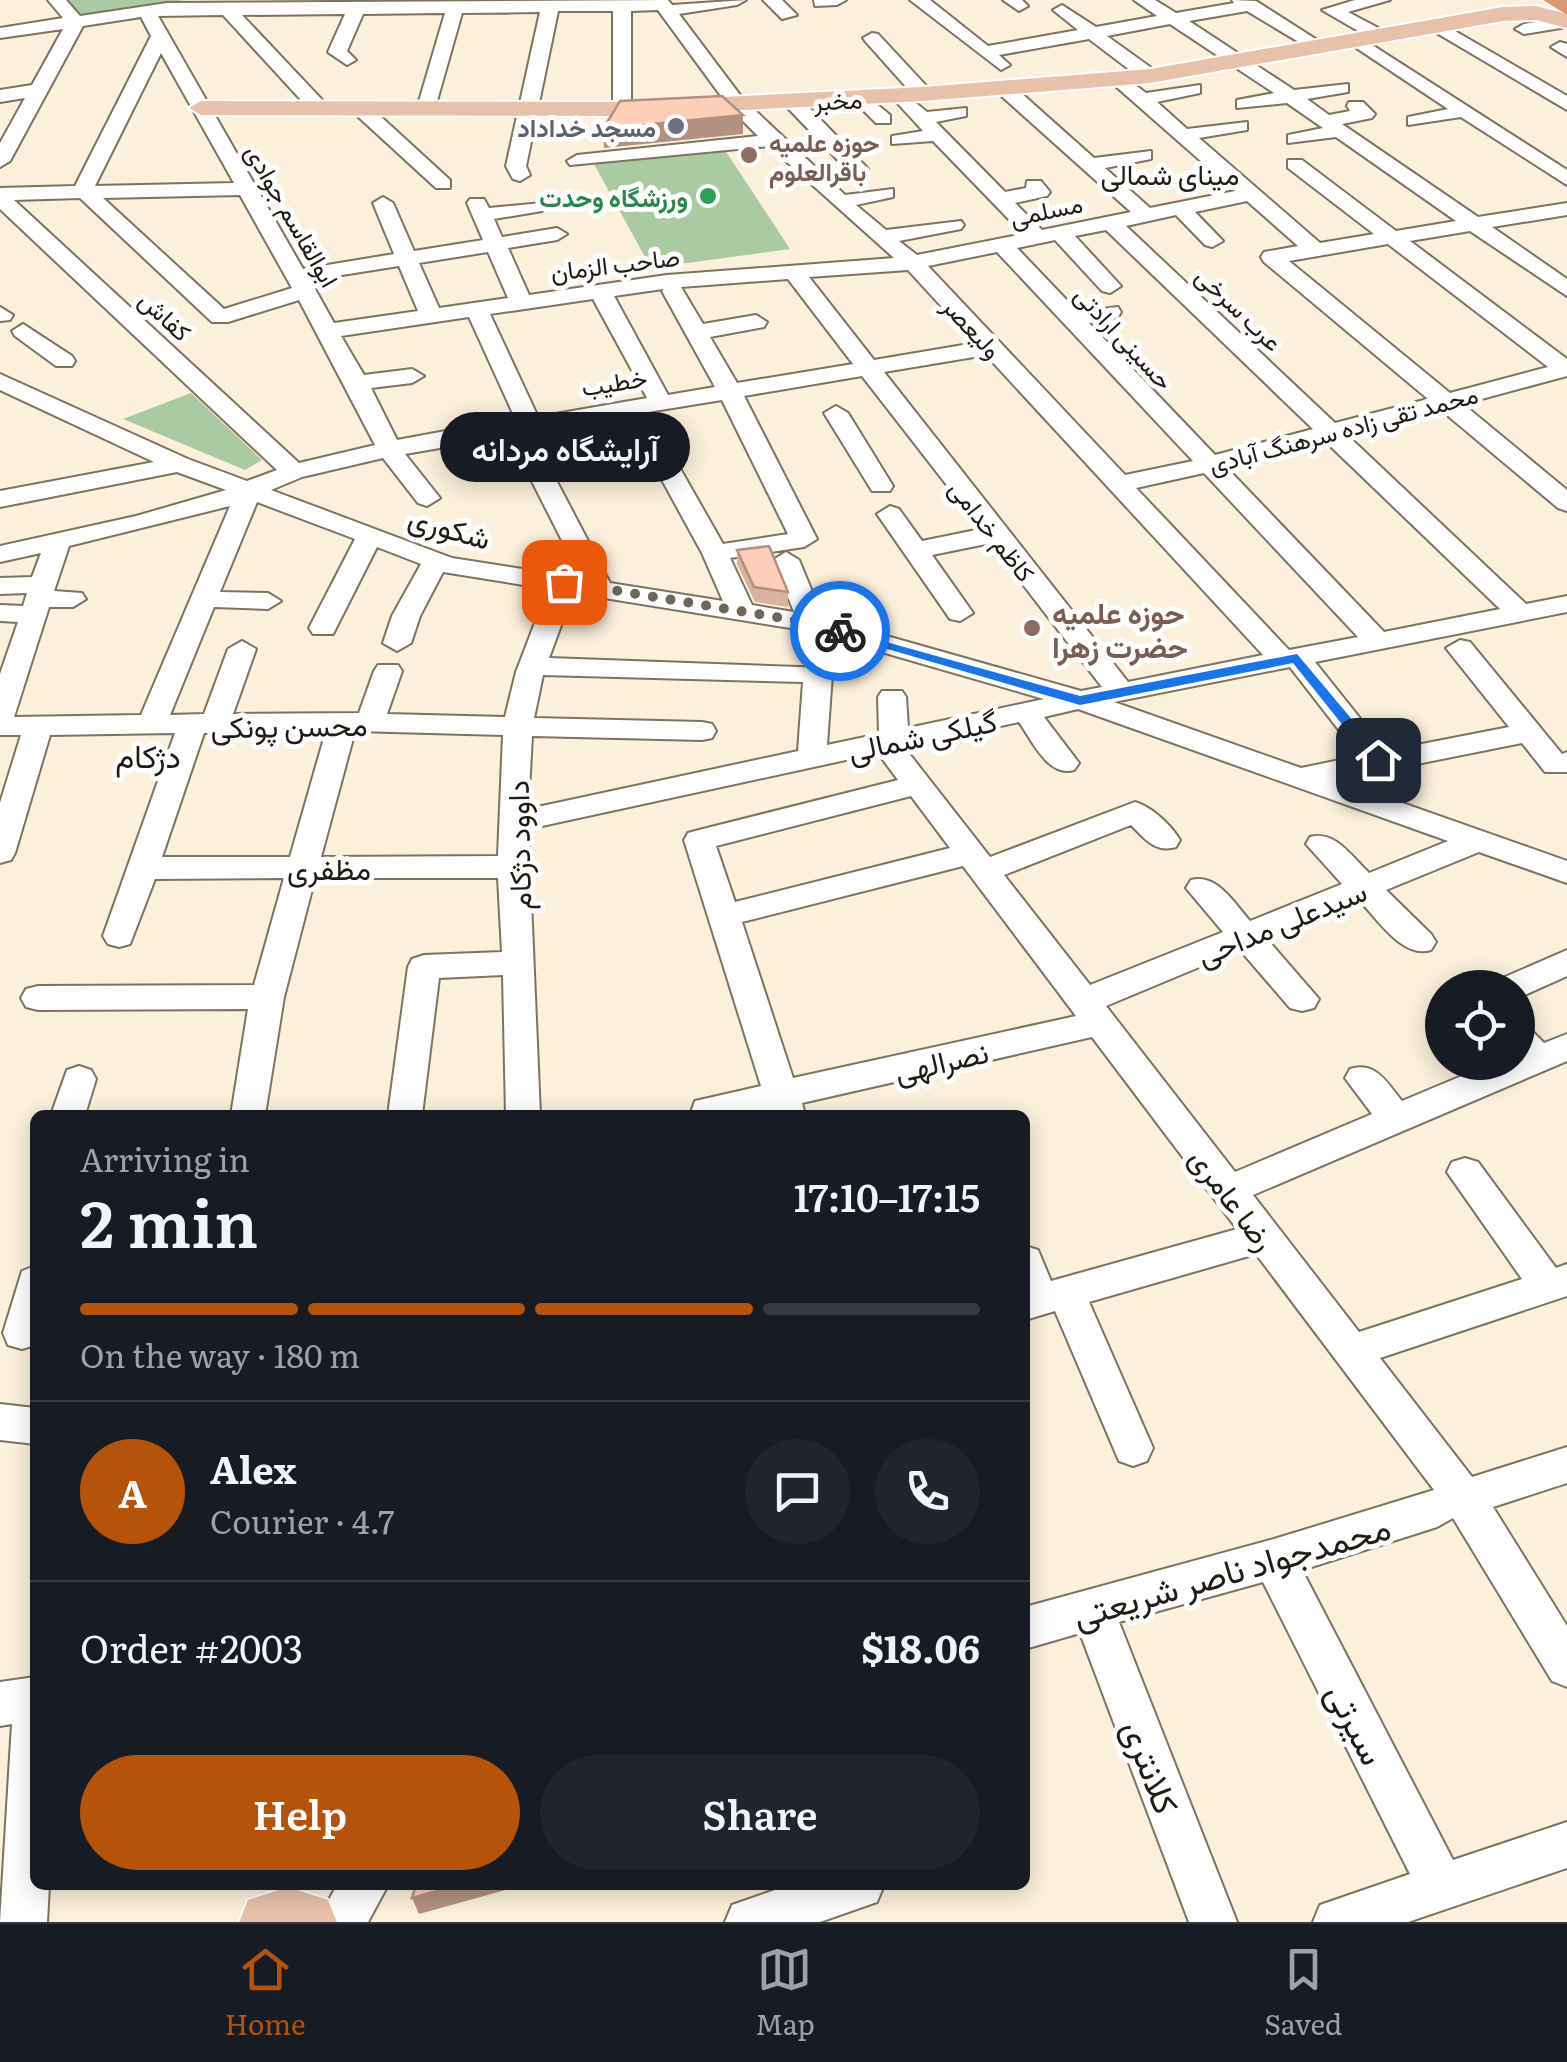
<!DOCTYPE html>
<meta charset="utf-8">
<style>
:root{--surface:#171b24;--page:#20242c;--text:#f1f3f6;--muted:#9ea1a6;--line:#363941;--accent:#b45309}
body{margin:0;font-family:Literata,Vazirmatn,serif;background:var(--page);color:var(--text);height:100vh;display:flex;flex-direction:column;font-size:38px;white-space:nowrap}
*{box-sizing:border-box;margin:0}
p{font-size:32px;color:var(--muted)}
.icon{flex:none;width:55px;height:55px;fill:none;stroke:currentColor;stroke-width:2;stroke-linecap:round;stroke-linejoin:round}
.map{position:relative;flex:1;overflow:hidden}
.drawer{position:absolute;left:30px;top:1110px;width:1000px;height:780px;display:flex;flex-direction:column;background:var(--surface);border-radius:15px;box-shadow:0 5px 25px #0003}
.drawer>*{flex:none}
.buttons{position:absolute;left:1425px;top:970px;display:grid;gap:20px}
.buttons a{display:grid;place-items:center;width:110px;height:110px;border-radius:50%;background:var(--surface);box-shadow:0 5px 25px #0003;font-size:50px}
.pin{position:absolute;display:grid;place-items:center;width:85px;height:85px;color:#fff;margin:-42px;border-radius:20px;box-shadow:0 5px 15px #0006}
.courier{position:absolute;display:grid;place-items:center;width:100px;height:100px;margin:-50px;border:8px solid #1a73e8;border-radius:50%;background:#fff;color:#222;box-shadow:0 2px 12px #0007}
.bubble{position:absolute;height:70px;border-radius:35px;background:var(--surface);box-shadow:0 5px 25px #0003;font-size:32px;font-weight:600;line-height:70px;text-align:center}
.headline em{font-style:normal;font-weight:600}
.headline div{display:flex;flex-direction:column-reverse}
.headline{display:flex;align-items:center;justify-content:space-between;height:170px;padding:0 50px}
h1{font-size:65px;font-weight:600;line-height:75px}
.bar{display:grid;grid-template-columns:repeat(4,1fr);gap:15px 10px;align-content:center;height:120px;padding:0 50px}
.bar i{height:12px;border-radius:8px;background:var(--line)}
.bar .current{background:var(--accent)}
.bar p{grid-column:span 4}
.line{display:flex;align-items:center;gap:25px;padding:0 50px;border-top:2px solid var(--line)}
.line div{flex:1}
.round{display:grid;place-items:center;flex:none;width:105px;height:105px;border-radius:52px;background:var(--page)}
.button{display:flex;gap:20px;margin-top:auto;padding:20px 50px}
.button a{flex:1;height:115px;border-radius:60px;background:var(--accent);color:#fff;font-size:40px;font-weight:600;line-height:115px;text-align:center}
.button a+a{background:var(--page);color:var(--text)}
.tab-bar{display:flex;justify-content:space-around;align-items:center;height:140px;border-top:2px solid var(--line);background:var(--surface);font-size:28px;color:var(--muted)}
.tab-bar a{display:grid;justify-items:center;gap:5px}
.tab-bar .current{color:var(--accent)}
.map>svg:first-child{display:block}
.green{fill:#aacaa1}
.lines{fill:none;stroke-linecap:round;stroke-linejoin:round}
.minor-casing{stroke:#7d7360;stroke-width:4}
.major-casing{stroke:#fff;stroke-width:4}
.highway-casing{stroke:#fff;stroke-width:3}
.minor{fill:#fff;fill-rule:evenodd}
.major{fill:#e8c1aa;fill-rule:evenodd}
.highway{fill:#d99872;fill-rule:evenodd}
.wall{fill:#dab29e}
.shaded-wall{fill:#b29181}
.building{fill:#fecfb8;stroke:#b29181;stroke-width:2.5}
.route{fill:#1a73e8}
.done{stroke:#6d665a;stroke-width:10;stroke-dasharray:0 18}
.worship-dot{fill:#6b7280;stroke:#fefefe;stroke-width:4}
.education-dot{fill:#8d6e63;stroke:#fefefe;stroke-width:4}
.leisure-dot{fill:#2e9e5b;stroke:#fefefe;stroke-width:4}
.labels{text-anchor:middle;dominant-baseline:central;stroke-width:10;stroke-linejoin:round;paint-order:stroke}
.far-street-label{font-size:25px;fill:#201c15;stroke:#fefefe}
.far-worship-label{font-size:25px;font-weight:bold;fill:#5b616d;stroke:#fefefe;text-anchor:end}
.far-education-label{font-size:25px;font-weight:bold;fill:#785e54;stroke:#fefefe;text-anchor:start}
.far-leisure-label{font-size:25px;font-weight:bold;fill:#27864d;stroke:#fefefe;text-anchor:end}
.far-neighbourhood-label{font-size:28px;fill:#201c15;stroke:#fefefe}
.street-label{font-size:30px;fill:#201c15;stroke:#fefefe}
.education-label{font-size:30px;font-weight:bold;fill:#785e54;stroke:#fefefe;text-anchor:start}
.neighbourhood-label{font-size:32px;fill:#201c15;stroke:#fefefe}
.near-street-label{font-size:35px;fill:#201c15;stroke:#fefefe}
</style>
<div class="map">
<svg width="1567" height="1922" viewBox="0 0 1567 1922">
<rect width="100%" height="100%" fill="#fbf0db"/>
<path class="green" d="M64 0H184L80 18Z
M723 147 790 249 651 268 594 164Z
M191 393 262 460 245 470 123 419Z"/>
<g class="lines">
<g class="minor-casing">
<path id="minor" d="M48 0H66L80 16 167 3 668 0 672 5 746 0 737 5 679 14 743 99 845 195 893 189V197L856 205 886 230 961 221 964 225 961 229 899 241 917 255 1023 234 933 141 892 144V136L923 131 891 96 900 90 927 112 966 108V116L936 122 1005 192 1026 188 1027 181H1041L1050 192 1047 196 1015 203 1042 230 1131 212 997 92V84H1011L1094 158 1151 151V159L1105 168 1150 208 1235 191 1112 83V75L1119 73 1146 93 1200 85V93L1157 102 1187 129 1247 122V130L1199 138 1320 243 1374 234 1288 168V160H1302L1396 231 1456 221 1336 137 1288 143V135L1323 128 1287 103 1237 108V100L1274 93 1170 24 1107 36 1157 72V80H1143L1089 39 999 55 1010 65 1001 70 910 0H930L988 46 1078 30 1053 10 1062 5 1096 27 1157 16 1134 0H1155L1176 13 1234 3 1232 0 1256 1 1317 40 1308 45 1302 44 1247 11 1189 21 1294 90 1348 84V92L1307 99 1329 115 1350 111 1347 106 1349 102H1363L1375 114 1372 118 1342 124 1478 217 1567 203V215L1492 227 1567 279V296L1470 231 1410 241 1567 359V376L1463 404 1567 490V511L1558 508 1441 410 1347 435 1526 604 1567 596V612L1315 662 1386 751 1509 727 1446 648 1460 640 1470 642 1562 754 1567 752V772H1545L1522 743 1337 780 1567 861V883L1479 852 1386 890 1431 934 1436 942 1431 950C1403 959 1378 920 1360 901L1267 939 1319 999 1314 1008 1302 1011 1290 1008 1240 950 1106 1006 1235 1172 1372 1114 1345 1078 1350 1069C1376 1061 1387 1083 1402 1101L1495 1062H1518V1026L1530 1029 1544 1043 1567 1034V1061L1253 1195 1359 1332 1522 1279 1447 1172 1452 1162 1465 1158 1478 1162 1556 1268 1567 1264V1296L1380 1358 1472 1477 1567 1447V1483L1493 1507 1567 1626V1687L1552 1681 1453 1518 1437 1527 1302 1570 1453 1860 1567 1822V1868L1408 1922H1313L1320 1905 1410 1874 1263 1582 1119 1622 1237 1922H1189L1080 1633 1025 1649V1607L1274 1539 1434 1490 1256 1254 1089 1302 1153 1448 1147 1461 1133 1466 1119 1461 1055 1311 1025 1320V1246L1038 1250 1051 1281 1237 1229 1092 1037 802 1103 805 1115H771L769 1110 749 1115H690L695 1101 761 1086 684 840 688 833 699 830 898 780 878 753 528 829 540 1115H506L503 975 439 978 422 1115H388L408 967 412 959 424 955 502 952 498 878H315L284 997 265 1115H231L248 1009 38 1010 26 1007 21 998 26 989 38 986 254 985 284 878 155 879 130 944 119 947 108 944 103 936 175 733 50 735 15 853 11 860 0 863V803L21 735H0V674L18 622 0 621V605L23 606 27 593 0 594V578L32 577 41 553 0 562V546L136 516 226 490 177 472 0 507V491L154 462 0 390V374L188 459 247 481 277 470 0 209V188L75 186 151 36 141 17 83 26 10 161 0 167V143L25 98 0 102V90L32 85 63 29 0 38V28L63 18ZM658 10 729 107 758 136 577 155 567 161 570 165 769 146 894 258 667 275 529 295 508 248 557 240 567 234 557 228 502 237 494 219 542 211V203L489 208 484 199H470L467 203 483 240 414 251 393 203 383 197 373 203 394 254 303 269 158 16 223 15 312 112 319 114 328 108 326 104 242 15 345 14 328 52 347 65 356 60 347 51 363 14 445 13 417 108 426 114 435 108 462 13 540 12 506 166 513 179 520 181 530 175 526 166 558 11H613V109L622 115 631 109V11ZM161 53 234 183 95 186ZM240 195 292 288 224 309 103 198ZM80 198 212 322H228L299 300 375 445 299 463 14 200ZM1247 201 1298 246 1264 252 1261 257 1264 262 1428 399 1335 423 1126 226 1176 215 1205 245 1212 247 1223 241 1195 212ZM1106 230 1313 429 1215 455 1089 323 1118 317 1121 312 1118 307 1078 312 1017 248 1055 240 1102 291 1110 293 1121 286 1075 236ZM1388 244 1548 367 1450 393 1289 261ZM488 252 508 298 439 308 419 263ZM997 252 1193 461 1125 475 928 266ZM399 266 418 311 334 323 310 280ZM908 270 975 343 874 360 809 277ZM788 279 853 364 737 383 710 337 764 327 767 322 756 315 703 324 681 287ZM663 289 662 291 715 387 668 395 614 296ZM593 299 647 398 538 417 490 314ZM469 317 515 418 397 440 371 388 412 383 424 376 412 369 364 375 341 336ZM986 355 1263 655 1128 682 884 372ZM862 376 981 529 922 541 899 509 890 506 877 514 950 619 960 621 973 613 932 555 991 543 1102 687 1081 691 823 618 799 560 786 552 773 560 794 612 752 605 730 558 804 547 817 539 744 396ZM722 400 788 534 723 544 648 412ZM627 416 702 553 723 601 610 583 531 432ZM509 436 581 578 452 558 271 490 302 477 383 458 418 503 427 506 440 498 405 454ZM1325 441 1500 609 1384 632 1226 467ZM1204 473 1358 637 1289 650 1136 488ZM257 502 355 539 309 628 313 634H333L377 547 421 564 392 616 383 643 397 651 411 643 420 616 443 572 548 589 516 672 505 717 387 714 402 671 398 665H378L374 671 359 713 233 714 256 649 242 641 228 649 204 714 170 715 214 607 268 609 281 601 268 593 220 592ZM230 506 141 715 14 717 49 607H73L86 599 82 593 54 591 69 546ZM573 593 809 631 1044 699 908 728 906 697 902 691H882L878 697 879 734 827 745 832 674 828 668 549 658ZM1290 667 1359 756 1301 768 1114 702ZM543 675 803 682 798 751 528 809 532 736 702 740 712 738 716 731 712 724 702 722 534 718ZM1078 709 1448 841 1369 873C1352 857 1335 830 1310 837L1306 844 1342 884 1250 921C1234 903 1217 873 1191 880L1186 888 1223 932 1090 985 1004 875 1131 825C1145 839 1155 853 1176 847L1180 840C1171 825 1152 807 1135 802L990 857 904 747 1019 722C1033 742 1048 777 1074 770L1079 763 1044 717ZM326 731 290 857H162L204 733ZM355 731 503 735 498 856 321 857ZM911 796 950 848 735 902 716 846ZM963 866 1076 1016 793 1078 742 922Z
M763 0H782L797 15 782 19Z
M814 0H846L837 5 815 6Z
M1003 0H1022L1028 6 1019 11Z
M1355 0H1390L1348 12 1384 31V39H1372L1322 10Z
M1567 17V27L1524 34 1515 29 1524 24Z
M1436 20 1567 96V110L1430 29V21Z
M872 33 878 34 930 90V98H916L866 42 863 38Z
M1355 34 1567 170V185L1461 117 1408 125V117L1448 109 1349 43V35Z
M1560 42 1567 44V57L1551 47Z
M862 92 890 115V123H876L855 102V94Z
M792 95 799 97 868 169V177H854L785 105 783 101Z
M360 102 367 104 450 180V188H436L353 112 351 108Z
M0 307 13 315 10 320 0 321Z
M23 324 72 356 75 361 72 366H56L15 336 12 331Z
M836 406 848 413 893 486 890 491H872L869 486 824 413Z
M1567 950V976L1518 998V988H1494L1498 980Z
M79 1066 91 1070 96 1079 85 1115H51L67 1070Z
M35 1266V1345L22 1349 8 1345 3 1333 22 1271Z
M0 1404 35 1408V1444L0 1440Z
M35 1677V1885H49L47 1922H0L12 1724 0 1726V1682Z
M337 1885H388L368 1922H317Z
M789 1885H884L877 1902 820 1922H725L732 1905Z"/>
</g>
<g class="major-casing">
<path id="major" d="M1536 6 1567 14V28L1536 20 1503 21 1150 83 923 101 622 116 201 115 189 108 201 101 622 102 923 87 1150 69 1503 7Z
M288 1887 328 1900 337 1922H239L248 1900Z"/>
</g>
<g class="highway-casing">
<path id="highway" d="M1543 0H1567V15Z"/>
</g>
<use href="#minor" class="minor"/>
<use href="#major" class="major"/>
<use href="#highway" class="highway"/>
</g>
<path class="wall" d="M737 550 788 592V607L755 602 737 564Z"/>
<path class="shaded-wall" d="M743 115V134L604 148 603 129Z
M458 1885H523L419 1914 412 1898Z"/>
<path class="building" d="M722 96 743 115 603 129 620 101Z
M769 546 788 592 754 587 737 550Z
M416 1885H458L412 1898Z"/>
<path class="route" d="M836 628 1080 696 1297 654 1386 760 1373 763 1293 663 1080 705 836 634Z"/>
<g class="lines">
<path class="done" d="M564 582 812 623 840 631"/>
</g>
<circle class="worship-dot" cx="676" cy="126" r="10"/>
<g class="education-dot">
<circle cx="749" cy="155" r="10"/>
<circle cx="1032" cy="628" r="10"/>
</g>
<circle class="leisure-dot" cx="708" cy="196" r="10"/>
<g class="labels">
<g class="far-street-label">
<text transform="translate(838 99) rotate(-3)">مخبر</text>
<text transform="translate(1046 209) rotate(-12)">مسلمی</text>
<text transform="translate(293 215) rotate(60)">ابوالقاسم جوادی</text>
<text transform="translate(615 263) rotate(-7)">صاحب الزمان</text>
<text transform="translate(1240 308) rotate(44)">عرب سرخی</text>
<text transform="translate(166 315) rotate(43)">کفاش</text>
<text transform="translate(973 327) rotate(47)">ولیعصر</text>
<text transform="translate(1125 337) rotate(47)">حسینی ارادتی</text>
<text transform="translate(614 381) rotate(-9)">خطیب</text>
<text transform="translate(1343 428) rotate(-15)">محمد تقی زاده سرهنگ آبادی</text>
<text transform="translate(993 530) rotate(52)">کاظم خدامی</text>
</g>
<g class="far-worship-label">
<text x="656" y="126">مسجد خداداد</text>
</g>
<g class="far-education-label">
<text x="769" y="141">حوزه علمیه<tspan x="769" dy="29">باقرالعلوم</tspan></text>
</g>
<g class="far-leisure-label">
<text x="688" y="196">ورزشگاه وحدت</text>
</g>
<g class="far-neighbourhood-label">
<text x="1170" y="173">مینای شمالی</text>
</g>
<g class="street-label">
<text transform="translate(450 526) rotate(16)">شکوری</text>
<text transform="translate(289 724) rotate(-1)">محسن پونکی</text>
<text transform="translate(922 734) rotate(-12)">گيلکی شمالی</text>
<text transform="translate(517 845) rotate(-91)">داوود دژکام</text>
<text x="329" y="867">مظفری</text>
<text transform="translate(1281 921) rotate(-22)">سیدعلی مداحی</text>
<text transform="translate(941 1060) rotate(-13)">نصرالهی</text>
<text transform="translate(1234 1198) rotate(53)">رضا عامری</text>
</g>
<g class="education-label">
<text x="1052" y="611">حوزه علمیه<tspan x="1052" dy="34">حضرت زهرا</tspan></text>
</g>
<g class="neighbourhood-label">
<text x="148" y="754">دژکام</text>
</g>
<g class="near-street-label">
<text transform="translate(1231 1569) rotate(-16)">محمدجواد ناصر شریعتی</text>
<text transform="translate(1358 1723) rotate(63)">سیرتی</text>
<text transform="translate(1153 1766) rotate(69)">کلانتری</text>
</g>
</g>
</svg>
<div class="buttons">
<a><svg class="icon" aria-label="locate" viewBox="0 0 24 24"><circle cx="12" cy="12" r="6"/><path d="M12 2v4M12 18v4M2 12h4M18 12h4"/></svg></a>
</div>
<div class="pin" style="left:564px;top:582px;background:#ea580c"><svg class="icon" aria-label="bag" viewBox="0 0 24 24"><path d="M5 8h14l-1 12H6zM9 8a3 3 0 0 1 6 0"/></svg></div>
<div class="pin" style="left:1378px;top:760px;background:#1f2937"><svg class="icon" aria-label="home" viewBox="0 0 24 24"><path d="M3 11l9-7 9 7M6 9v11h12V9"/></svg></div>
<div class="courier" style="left:840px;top:631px"><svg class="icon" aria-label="bike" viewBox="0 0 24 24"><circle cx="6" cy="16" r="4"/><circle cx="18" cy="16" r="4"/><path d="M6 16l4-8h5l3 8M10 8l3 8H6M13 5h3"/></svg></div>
<div class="bubble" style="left:440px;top:412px;width:250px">آرایشگاه مردانه</div>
<section class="drawer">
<div class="headline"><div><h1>2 min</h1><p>Arriving in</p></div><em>17:10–17:15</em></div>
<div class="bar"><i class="current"></i><i class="current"></i><i class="current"></i><i></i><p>On the way · 180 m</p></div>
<div class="line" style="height:180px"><b class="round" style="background:var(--accent);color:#fff">A</b><div><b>Alex</b><p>Courier · 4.7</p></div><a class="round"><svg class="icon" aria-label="chat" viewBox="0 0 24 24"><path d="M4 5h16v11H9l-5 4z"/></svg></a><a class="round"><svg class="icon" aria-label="phone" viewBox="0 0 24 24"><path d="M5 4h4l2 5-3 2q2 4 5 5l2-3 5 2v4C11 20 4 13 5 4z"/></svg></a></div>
<div class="line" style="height:130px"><div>Order #2003</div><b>$18.06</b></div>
<div class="button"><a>Help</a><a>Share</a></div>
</section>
</div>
<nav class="tab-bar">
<a class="current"><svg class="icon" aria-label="home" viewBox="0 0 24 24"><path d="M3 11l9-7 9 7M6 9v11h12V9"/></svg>Home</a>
<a><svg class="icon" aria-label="map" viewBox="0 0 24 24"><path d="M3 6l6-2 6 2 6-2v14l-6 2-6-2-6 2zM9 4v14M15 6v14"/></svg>Map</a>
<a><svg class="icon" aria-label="saved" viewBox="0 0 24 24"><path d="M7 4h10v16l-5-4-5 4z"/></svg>Saved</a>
</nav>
